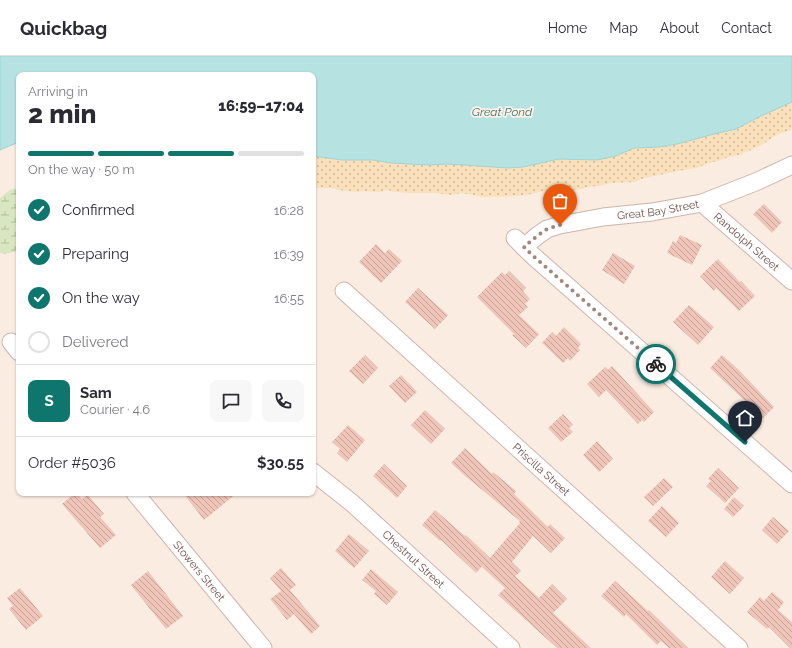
<!DOCTYPE html>
<meta charset="utf-8">
<style>
:root{--surface:#fff;--page:#f7f7f7;--text:#2b2b33;--muted:#7c7c81;--line:#e1e1e2;--accent:#0f766e}
body{margin:0;font-family:Raleway,sans-serif;background:var(--page);color:var(--text);height:100vh;display:flex;flex-direction:column;font-size:15px;white-space:nowrap}
*{box-sizing:border-box;margin:0}
p{font-size:13px;color:var(--muted)}
.icon{flex:none;width:22px;height:22px;fill:none;stroke:currentColor;stroke-width:2;stroke-linecap:round;stroke-linejoin:round}
.map{position:relative;flex:1;overflow:hidden}
.side{position:absolute;left:16px;top:16px;width:300px;height:424px;display:flex;flex-direction:column;background:var(--surface);border-radius:8px;box-shadow:0 1px 3px #0004}
.side>*{flex:none}
.pin{position:absolute;display:grid;place-items:center;width:34px;height:34px;color:#fff;margin:-41px -17px;border-radius:50% 50% 50% 0;rotate:-45deg;box-shadow:0 0 4px #0007}
.pin .icon{rotate:45deg}
.courier{position:absolute;display:grid;place-items:center;width:40px;height:40px;margin:-20px;border:3px solid #0f766e;border-radius:50%;background:#fff;color:#222;box-shadow:0 1px 5px #0007}
.summary em{font-style:normal;font-weight:800}
.summary div{display:flex;flex-direction:column-reverse}
.summary{display:flex;align-items:center;justify-content:space-between;height:68px;padding:0 12px}
h1{font-size:26px;font-weight:800;line-height:30px}
.bar{display:grid;grid-template-columns:repeat(4,1fr);gap:6px 4px;align-content:center;height:48px;padding:0 12px}
.bar i{height:5px;border-radius:3px;background:var(--line)}
.bar .current{background:var(--accent)}
.bar p{grid-column:span 4}
.line{display:flex;align-items:center;gap:10px;padding:0 12px;border-top:1px solid var(--line)}
.line div{flex:1}
.round{display:grid;place-items:center;flex:none;width:42px;height:42px;border-radius:8px;background:var(--page)}
ol{padding:0 12px;list-style:none}
li{display:flex;align-items:center;gap:12px;height:44px}
li p{margin-inline-start:auto}
li .icon{padding:4px;border-radius:50%;background:var(--accent);color:#fff;stroke-width:4}
li:last-child{color:var(--muted)}
li i{width:22px;height:22px;border:2px solid var(--line);border-radius:50%}
header{display:flex;align-items:center;gap:24px;box-sizing:border-box;height:56px;padding:0 20px;background:var(--surface);border-bottom:1px solid var(--line)}
header strong{font-size:19px}
nav{display:flex;gap:22px;margin-inline-start:auto;font-size:14px}
.map>svg:first-child{display:block}
.wetland{fill:url(#wetland-marsh)}
.sand{fill:url(#sand-dots)}
.water{fill:#b6e3e2;stroke:#9dd5d3}
.building{fill:url(#building-back-hatch)}
.lines{fill:none;stroke-linecap:round;stroke-linejoin:round}
.minor-casing{stroke:#ceb4ab;stroke-width:19}
.minor{stroke:#fff;stroke-width:17}
.done{stroke:#a1877e;stroke-width:4;stroke-dasharray:0 7.2}
.route{stroke:#0f766e;stroke-width:5}
.labels{text-anchor:middle;dominant-baseline:central;stroke-width:3.5;stroke-linejoin:round;paint-order:stroke}
.street-label{font-size:11px;fill:#715049;stroke:#fef1e6}
.water-label{font-size:12px;font-style:italic;fill:#3e7676;stroke:#fef1e6}
</style>
<header>
<strong>Quickbag</strong>
<nav><a>Home</a><a>Map</a><a>About</a><a>Contact</a></nav>
</header>
<div class="map">
<svg width="792" height="592" viewBox="0 0 792 592">
<defs>
<pattern id="wetland-marsh" width="20" height="14" patternUnits="userSpaceOnUse"><rect width="20" height="14" fill="#d7e8c0"/><path d="M1 5h8M5 5V1M11 12h8M15 12V8" fill="none" stroke="#b3be9e"/></pattern>
<pattern id="sand-dots" width="8" height="8" patternUnits="userSpaceOnUse"><rect width="8" height="8" fill="#fae1bc"/><path d="M2 2h.1M6 6h.1" fill="none" stroke="#cfb99b" stroke-width="1.8" stroke-linecap="round"/></pattern>
<pattern id="building-back-hatch" width="6" height="6" patternUnits="userSpaceOnUse"><rect width="6" height="6" fill="#efc5b9"/><path d="M-1 5l2 2M0 0l6 6M5-1l2 2" fill="none" stroke="#c6a298"/></pattern>
</defs>
<rect width="100%" height="100%" fill="#fbece1"/>
<path class="wetland" d="M19 131V195L4 198 0 197V142L10 134Z"/>
<path class="sand" d="M792 46V73L786 76 781 77 775 80 760 90 739 99 728 101 722 104 709 107 696 112 689 113 654 120 641 123 635 126 611 127 598 130 588 131 582 133 563 135H543L527 139 500 141H481L474 139 461 137 452 139 435 137H411L394 136 388 134 380 136 364 135 356 136 339 134 333 132H313V100L342 104H373L391 107 428 109 448 108 508 112 523 111 559 103 597 104 616 100 634 92 659 91 677 88 714 78 736 73 759 61Z"/>
<path class="water" d="M0 0H792V46L759 61 736 73 714 78 677 88 659 91 634 92 616 100 597 104 559 103 523 111 508 112 448 108 428 109 391 107 373 104H342L313 100V19H19V86L0 94Z"/>
<path class="building" d="M764 148 782 166 772 177 753 158Z
M680 179 702 189 692 209 667 197 673 185 676 187Z
M376 188 385 197 389 193 402 205 381 227 359 206Z
M613 197 635 210 624 228 602 214Z
M718 203 740 226 741 225 755 240 739 255 716 232 714 235 700 220Z
M509 215 526 232 523 235 530 243 525 248 528 251 519 259 539 278 526 292 512 279 514 278 477 241 502 216 505 219Z
M418 232 448 259 435 273 405 246Z
M689 249 714 271 698 289 673 266Z
M564 271 581 288 578 292 580 294 570 305 568 302 563 307 542 287 552 276 556 280Z
M365 299 378 312 363 328 349 315Z
M722 299 739 314 774 351 760 365 743 347 745 345 710 312Z
M612 310 654 356 644 366 642 364 638 368 606 334 599 341 587 328 605 311 608 314Z
M401 319 417 336 405 347 389 330Z
M425 354 445 373 431 388 411 369Z
M563 358 573 369 569 372 573 376 561 386 548 372Z
M348 369 365 384 347 406 337 397 340 393 332 386Z
M597 385 613 403 599 416 583 399Z
M465 392 492 418 493 416 516 435 514 438 548 471 550 468 565 482 551 497 533 480 512 506 521 515 515 520 539 542 552 528 567 543 553 557 591 592H557L498 539 505 532 482 511 520 467 519 466 520 465 464 419 451 407Z
M384 408 407 430 397 442 373 420Z
M718 412 739 432 725 447 706 430 711 425 708 423Z
M664 422 673 431 653 450 644 441Z
M75 437H76L82 443 88 439 104 458 100 461 116 479 100 492 62 448Z
M183 437H237L204 464Z
M734 441 744 450 733 461 724 453Z
M662 450 679 467 666 481 648 465Z
M435 454 465 480 466 479 490 502 476 517 441 484 440 485 422 469Z
M773 461 789 475 777 488 762 474Z
M349 478 369 495 354 512 335 495Z
M725 505 744 522 730 538 711 521Z
M281 512 296 529 290 534 320 570 311 578 294 558 287 564 270 543 281 535 270 522Z
M371 513 398 536 387 549 374 538 376 535 362 524Z
M148 515 183 560 166 573 131 529Z
M615 525 648 555 649 554 688 592H669L661 585 657 589 626 558 624 561 601 540Z
M20 532 43 560 26 574 9 553 13 550 7 542Z
M772 536 784 546 778 554 792 566V592H790L769 571 767 573 747 556 760 541 764 545Z"/>
<g class="lines">
<g class="minor-casing">
<g id="minor">
<path id="s1" d="M702 147 792 225"/>
<path d="M515 182 531 198 792 428"/>
<path id="s2" d="M524 191 537 180 547 173 560 169 603 161 652 156 702 147 758 125 792 109"/>
<path id="s3" d="M344 235 739 592"/>
<path d="M11 286 19 296"/>
<path id="s4" d="M313 416 352 447 511 592"/>
<path id="s5" d="M135 437 263 592"/>
</g>
</g>
<use href="#minor" class="minor"/>
</g>
<g class="lines">
<path class="done" d="M560 169 547 173 537 180 524 191 531 198 656 308"/>
<path class="route" d="M656 308 745 386"/>
</g>
<g class="labels">
<g class="street-label">
<text stroke="none"><textPath href="#s2" startOffset="142">Great Bay Street</textPath></text>
<text stroke="none"><textPath href="#s1" startOffset="59">Randolph Street</textPath></text>
<text stroke="none"><textPath href="#s3" startOffset="266">Priscilla Street</textPath></text>
<text stroke="none"><textPath href="#s4" startOffset="133">Chestnut Street</textPath></text>
<text stroke="none"><textPath href="#s5" startOffset="101">Stowers Street</textPath></text>
</g>
<g class="water-label">
<text x="502" y="56">Great Pond</text>
</g>
</g>
</svg>
<div class="pin" style="left:560px;top:169px;background:#ea580c"><svg class="icon" aria-label="bag" viewBox="0 0 24 24"><path d="M5 8h14l-1 12H6zM9 8a3 3 0 0 1 6 0"/></svg></div>
<div class="pin" style="left:745px;top:386px;background:#1f2937"><svg class="icon" aria-label="home" viewBox="0 0 24 24"><path d="M3 11l9-7 9 7M6 9v11h12V9"/></svg></div>
<div class="courier" style="left:656px;top:308px"><svg class="icon" aria-label="bike" viewBox="0 0 24 24"><circle cx="6" cy="16" r="4"/><circle cx="18" cy="16" r="4"/><path d="M6 16l4-8h5l3 8M10 8l3 8H6M13 5h3"/></svg></div>
<section class="side">
<div class="summary"><div><h1>2 min</h1><p>Arriving in</p></div><em>16:59–17:04</em></div>
<div class="bar"><i class="current"></i><i class="current"></i><i class="current"></i><i></i><p>On the way · 50 m</p></div>
<ol>
<li><svg class="icon" aria-label="check" viewBox="0 0 24 24"><path d="M5 12l5 5 9-10"/></svg>Confirmed<p>16:28</p></li>
<li><svg class="icon" aria-label="check" viewBox="0 0 24 24"><path d="M5 12l5 5 9-10"/></svg>Preparing<p>16:39</p></li>
<li><svg class="icon" aria-label="check" viewBox="0 0 24 24"><path d="M5 12l5 5 9-10"/></svg>On the way<p>16:55</p></li>
<li><i></i>Delivered</li>
</ol>
<div class="line" style="height:72px"><b class="round" style="background:var(--accent);color:#fff">S</b><div><b>Sam</b><p>Courier · 4.6</p></div><a class="round"><svg class="icon" aria-label="chat" viewBox="0 0 24 24"><path d="M4 5h16v11H9l-5 4z"/></svg></a><a class="round"><svg class="icon" aria-label="phone" viewBox="0 0 24 24"><path d="M5 4h4l2 5-3 2q2 4 5 5l2-3 5 2v4C11 20 4 13 5 4z"/></svg></a></div>
<div class="line" style="height:52px"><div>Order #5036</div><b>$30.55</b></div>
</section>
</div>
